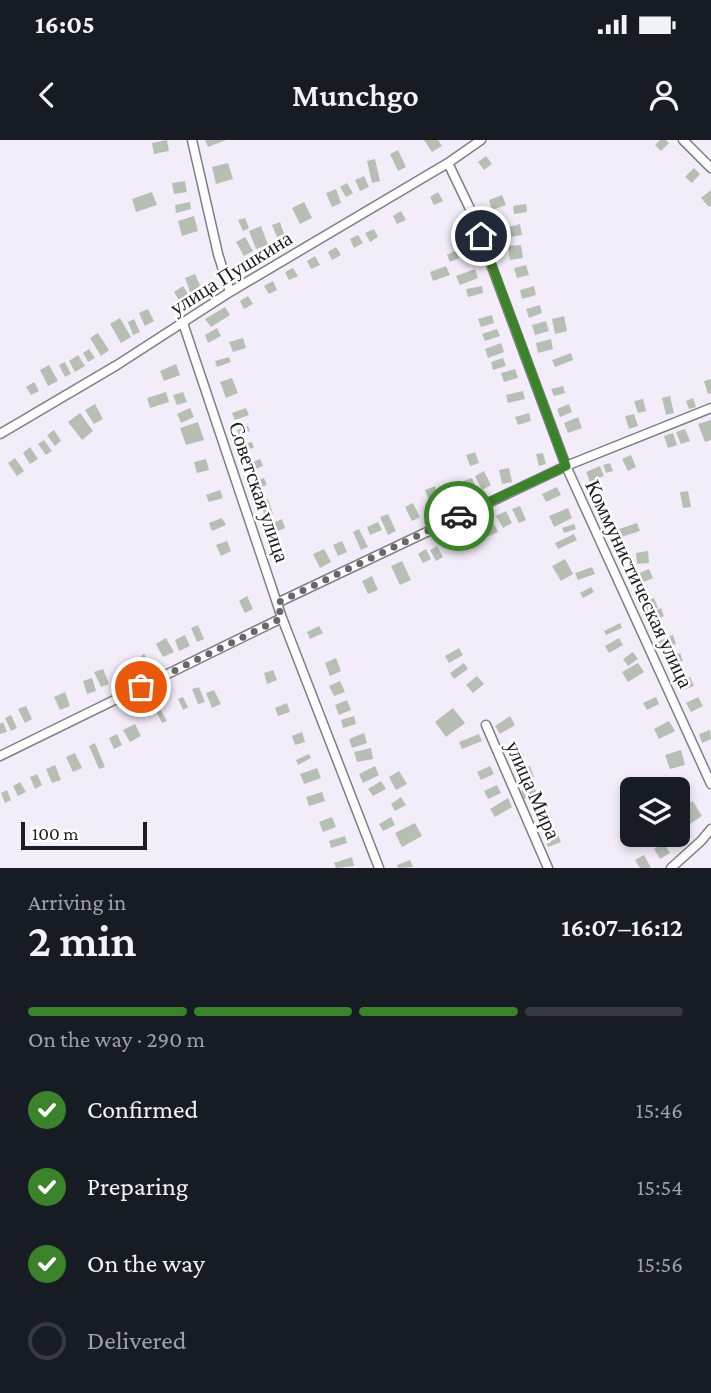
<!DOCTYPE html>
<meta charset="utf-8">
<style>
:root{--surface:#171b24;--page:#20242c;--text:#f1f3f6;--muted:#9ea1a6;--line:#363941;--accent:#3b832a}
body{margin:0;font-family:"Crimson Pro",serif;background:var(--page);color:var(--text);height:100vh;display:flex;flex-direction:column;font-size:26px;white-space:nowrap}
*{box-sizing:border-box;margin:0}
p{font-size:23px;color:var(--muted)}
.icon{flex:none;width:38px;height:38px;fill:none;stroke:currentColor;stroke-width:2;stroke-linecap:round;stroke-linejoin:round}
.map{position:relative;height:728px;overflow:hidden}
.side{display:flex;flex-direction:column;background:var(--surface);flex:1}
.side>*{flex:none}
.buttons{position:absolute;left:620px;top:637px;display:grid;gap:14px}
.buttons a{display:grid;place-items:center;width:70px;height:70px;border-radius:10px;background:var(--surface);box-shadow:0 4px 10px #0003;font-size:35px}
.scale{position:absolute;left:21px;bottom:18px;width:126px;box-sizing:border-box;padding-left:7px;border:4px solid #1e1c20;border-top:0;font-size:19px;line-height:24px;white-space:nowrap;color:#1e1c20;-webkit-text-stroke:5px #fff;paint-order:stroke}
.pin{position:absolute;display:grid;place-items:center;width:60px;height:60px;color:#fff;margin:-30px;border:4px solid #fff;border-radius:50%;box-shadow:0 2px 7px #0007}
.courier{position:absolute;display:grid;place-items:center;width:70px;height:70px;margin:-35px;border:5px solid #3b832a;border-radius:50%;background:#fff;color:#222;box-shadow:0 2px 9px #0007}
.head em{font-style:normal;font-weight:600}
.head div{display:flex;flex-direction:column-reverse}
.head{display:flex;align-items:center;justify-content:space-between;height:119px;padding:0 28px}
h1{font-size:46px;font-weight:600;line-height:52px}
.bar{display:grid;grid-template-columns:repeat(4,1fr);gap:10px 7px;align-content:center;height:84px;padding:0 28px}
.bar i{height:9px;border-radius:5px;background:var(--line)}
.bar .selected{background:var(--accent)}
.bar p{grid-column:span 4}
ol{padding:0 28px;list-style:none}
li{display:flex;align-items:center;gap:21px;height:77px}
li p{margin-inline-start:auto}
li .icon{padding:7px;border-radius:50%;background:var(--accent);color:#fff;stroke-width:4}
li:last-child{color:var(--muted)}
li i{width:38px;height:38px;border:4px solid var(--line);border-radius:50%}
.status{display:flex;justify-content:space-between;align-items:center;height:49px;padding:0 35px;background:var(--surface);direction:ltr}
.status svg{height:19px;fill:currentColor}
header{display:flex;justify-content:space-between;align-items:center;height:91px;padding:0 28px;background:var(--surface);font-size:32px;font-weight:600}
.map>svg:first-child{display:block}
.building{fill:#b7bfb5}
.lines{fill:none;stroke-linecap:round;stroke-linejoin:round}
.street-casing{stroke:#817c86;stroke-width:11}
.street{stroke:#fff;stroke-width:8}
.done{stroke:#69656c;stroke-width:7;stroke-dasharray:0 12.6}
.route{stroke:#3b832a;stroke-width:9}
.labels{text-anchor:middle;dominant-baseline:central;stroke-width:5;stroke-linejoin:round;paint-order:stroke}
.street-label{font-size:21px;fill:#1e1c20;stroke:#fff}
</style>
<div class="status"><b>16:05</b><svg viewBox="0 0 49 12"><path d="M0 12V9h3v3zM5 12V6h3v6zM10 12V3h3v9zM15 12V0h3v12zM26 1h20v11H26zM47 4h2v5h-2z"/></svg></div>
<header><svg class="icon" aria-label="back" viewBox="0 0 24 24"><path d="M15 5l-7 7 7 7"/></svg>Munchgo<svg class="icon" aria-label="person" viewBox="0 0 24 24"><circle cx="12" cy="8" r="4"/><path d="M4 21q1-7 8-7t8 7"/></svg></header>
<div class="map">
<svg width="711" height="728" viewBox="0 0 711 728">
<rect width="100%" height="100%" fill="#f3edf9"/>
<path class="building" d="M167 0 169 11 154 14 152 3Z
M205 0H226L208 7Z
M424 0H438L442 6 432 12Z
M660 0H666L669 3 661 11 655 5Z
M398 10 406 27 398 31 390 14Z
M486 16 492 24 484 30 478 22Z
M375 19 380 41 372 43 367 21Z
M228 23 233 39 216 44 212 27Z
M694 28 700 34 692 43 685 37Z
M364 36 369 47 360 51 355 40Z
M185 41 187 52 174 54 172 43Z
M347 43 353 53 346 57 340 47Z
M336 49 341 63 332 67 326 53Z
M711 50V65L709 67 701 58Z
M152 52 157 65 136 72 132 59Z
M438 52 443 61 434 65 430 57Z
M502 55 506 65 492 70 489 60Z
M190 62 191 69 176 73 175 65Z
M304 62 312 78 300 84 292 68Z
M526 64 527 72 514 74 513 66Z
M401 71 406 80 397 84 393 76Z
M194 76 198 91 182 96 178 81Z
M245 78 249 88 243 91 238 80Z
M280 82 284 94 277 97 272 85Z
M520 84 522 95 511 97 509 87Z
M261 86 268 105 256 109 249 91Z
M374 89 378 97 370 102 365 93Z
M358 95 363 103 354 108 350 99Z
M245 97 253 111 244 116 236 102Z
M521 105 523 118 510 120 508 106Z
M336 107 341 115 332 120 328 112Z
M463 107 466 115 450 122 447 115Z
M315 116 320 125 311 129 307 121Z
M526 125 529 135 517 138 514 128Z
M446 126 450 135 433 141 430 132Z
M293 128 298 136 289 140 285 132Z
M475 129 478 138 460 145 456 136Z
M195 134 202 150 191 154 185 138Z
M273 141 277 150 269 154 264 146Z
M183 146 191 159 182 165 174 152Z
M482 146 483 153 468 157 466 149Z
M534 146 536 155 522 159 520 150Z
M248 156 253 164 244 169 240 161Z
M540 165 542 173 529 178 526 169Z
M225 167 230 175 211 187 205 179Z
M148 169 154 181 145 186 139 173Z
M492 175 494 183 481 187 478 179Z
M564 176 567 191 555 194 552 179Z
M120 178 131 197 121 203 110 184Z
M134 179 140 192 133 195 128 182Z
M546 181 549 191 535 195 532 185Z
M217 188 221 196 208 203 205 195Z
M497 189 500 196 485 201 482 194Z
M98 193 109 210 101 216 90 198Z
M243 198 246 208 233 212 229 202Z
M551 199 553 209 538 213 536 203Z
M501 203 504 212 488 218 485 209Z
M89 209 95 218 88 222 83 213Z
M571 213 573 220 555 227 552 220Z
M78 215 85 226 75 232 69 221Z
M229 217 231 222 217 227 215 221Z
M503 218 506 226 493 230 491 222Z
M65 222 71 234 65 237 59 225Z
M176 224 180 235 164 241 160 231Z
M49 225 58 241 48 246 40 230Z
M515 229 518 238 504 242 501 233Z
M232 238 238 253 226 258 220 242Z
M711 239V253L708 254 704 241Z
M34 242 39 251 31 255 26 247Z
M563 246 565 253 554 256 551 249Z
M523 251 525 259 508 263 506 255Z
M166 252 169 262 150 268 147 258Z
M183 252 187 262 177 265 173 255Z
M670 256 674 273 666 275 662 258Z
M693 258 696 267 689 269 686 261Z
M643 259 646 271 638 273 634 261Z
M95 264 103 279 94 284 85 270Z
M569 264 572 272 560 277 557 269Z
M190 268 194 277 181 283 177 274Z
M246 268 249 275 235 280 232 273Z
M80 273 93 291 82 300 68 282Z
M529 273 531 281 518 285 515 277Z
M634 274 638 286 629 289 625 276Z
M578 277 582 288 568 293 564 283Z
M711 280V300L705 302 698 284Z
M198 282 204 300 186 305 180 288Z
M248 286 250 291 239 295 237 290Z
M685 289 690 301 681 304 676 292Z
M54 290 61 301 55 306 47 295Z
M673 293 677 305 668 308 664 296Z
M44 300 52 311 46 315 38 304Z
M252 302 254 308 243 310 242 304Z
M30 307 38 319 30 324 23 313Z
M475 312 479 323 470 326 466 315Z
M543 313 546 324 539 326 536 314Z
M631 315 636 327 628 331 622 319Z
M15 318 24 331 17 336 8 323Z
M206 319 209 330 197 333 194 322Z
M260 319 263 326 250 331 247 324Z
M610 323 613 331 606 333 603 325Z
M600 326 604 336 590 342 586 332Z
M509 328 512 342 502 344 499 330Z
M484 331 491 345 482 350 475 336Z
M264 338 267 345 256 349 254 342Z
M472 338 479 355 470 358 463 341Z
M435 346 444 371 435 375 425 350Z
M557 347 561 355 546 362 542 354Z
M220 350 223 358 209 362 206 355Z
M688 351 691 367 683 368 680 352Z
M455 352 460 363 453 366 447 355Z
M268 359 273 374 265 376 260 362Z
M413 363 420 377 412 381 405 367Z
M520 366 526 380 519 383 512 369Z
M568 368 572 378 554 387 549 376Z
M506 371 512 383 503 388 496 376Z
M388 374 396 391 388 395 380 377Z
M222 378 226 385 212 391 209 383Z
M282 379 285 388 273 393 269 385Z
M378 382 382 390 370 395 367 387Z
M637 383 640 391 618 398 616 390Z
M494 384 498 392 487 397 483 390Z
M574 384 576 389 564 393 562 388Z
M474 386 480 400 470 404 464 391Z
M359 389 368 407 361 410 353 392Z
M574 394 577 400 558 409 555 403Z
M227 401 231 411 221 416 216 405Z
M342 401 347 412 338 416 333 405Z
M437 406 443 417 436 421 430 410Z
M324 409 331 422 320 428 313 414Z
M426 409 431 419 423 423 418 414Z
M648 411 649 423 637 424 636 413Z
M565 419 573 434 561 441 552 426Z
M402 421 411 440 400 445 391 426Z
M592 427 595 434 578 440 575 433Z
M649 429 653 438 634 446 630 437Z
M372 436 378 450 368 454 362 441Z
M591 447 594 452 583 458 580 453Z
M247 456 253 469 245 473 239 461Z
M654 458 658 468 647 472 644 461Z
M661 468 664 476 650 482 647 474Z
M620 483 622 488 606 495 604 491Z
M198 485 204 499 197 502 191 488Z
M319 486 323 493 310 499 307 492Z
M185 495 190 506 179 511 175 500Z
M673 495 676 504 661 511 657 502Z
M166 498 174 512 163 517 156 504Z
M619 498 623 505 609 513 605 506Z
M459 508 463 515 449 523 445 516Z
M633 512 638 519 628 526 623 519Z
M680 513 683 521 670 525 668 517Z
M144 514 152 526 147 530 139 518Z
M336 518 341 531 330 536 325 523Z
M464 523 468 529 454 539 450 533Z
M638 523 644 532 628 542 622 532Z
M126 524 131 537 125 539 119 528Z
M103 529 109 544 101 547 94 532Z
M273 530 277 540 267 544 264 533Z
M477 536 484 544 473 553 466 545Z
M690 537 694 546 680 551 676 543Z
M92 538 96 551 87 554 83 541Z
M340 541 345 552 334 556 329 546Z
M199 547 205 562 198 564 192 549Z
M214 550 221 564 212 568 206 553Z
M65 552 70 566 60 570 54 557Z
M183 557 188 567 183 570 178 559Z
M656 557 659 564 647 570 643 563Z
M698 557 703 566 691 572 686 563Z
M347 560 351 570 339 575 335 565Z
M287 563 290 572 278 576 275 568Z
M26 566 32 579 25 583 18 569Z
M453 568 465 583 446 597 435 582Z
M160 569 167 581 162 583 156 571Z
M11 575 17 588 11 591 5 578Z
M354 576 356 584 343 588 341 580Z
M510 576 515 585 500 594 495 586Z
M669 581 675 591 659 599 654 589Z
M3 582 7 592 0 594V584Z
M135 584 141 596 130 602 123 590Z
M710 590 711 599 702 603 699 594Z
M302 592 305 602 295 605 292 596Z
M364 593 367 603 352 608 349 599Z
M117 594 122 605 114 609 109 598Z
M479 594 482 601 462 609 459 602Z
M95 603 105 627 99 629 89 606Z
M371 608 373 619 357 622 354 612Z
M520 608 524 616 511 623 507 615Z
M681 610 685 625 670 629 665 615Z
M75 613 82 628 73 632 66 617Z
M309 614 311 618 298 625 296 620Z
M55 625 61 640 52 643 46 629Z
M375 626 379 635 363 643 359 634Z
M490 626 494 634 481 640 477 632Z
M530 626 534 637 520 642 516 631Z
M317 628 321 638 304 644 300 634Z
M399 631 407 644 396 650 389 637Z
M37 634 42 645 35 649 30 637Z
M381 641 386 649 373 656 368 649Z
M20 642 26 652 18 656 13 646Z
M497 645 501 653 488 659 484 651Z
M534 646 537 654 524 659 521 651Z
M7 650 11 660 5 663 1 653Z
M322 652 325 661 309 666 306 657Z
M401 657 406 665 395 671 391 664Z
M508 658 512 667 495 677 490 669Z
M693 661 702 676 690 684 680 668Z
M332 677 336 687 323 692 319 682Z
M391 677 395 685 383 691 379 684Z
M415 683 422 696 402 707 395 693Z
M677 683 685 694 676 701 672 695H677Z
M556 690 561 702 548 707 543 695Z
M345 696 347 703 331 708 329 701Z
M664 703 670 713 660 719 654 709Z
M644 715 651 728H640L635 720Z
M352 717 354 726 336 728 334 723Z
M410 720 413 727 398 728 397 725Z"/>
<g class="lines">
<g class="street-casing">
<path id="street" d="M192 0 218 114 230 152
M683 0 711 28
M448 23 472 73 566 326 711 644
M183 183 282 478 379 728
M0 294 117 225 230 152 448 23 481 0
M277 463 566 326 711 268
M486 585 548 728
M0 616 282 478
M671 728 701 701 711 689"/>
</g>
<use href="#street" class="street"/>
</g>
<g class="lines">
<path class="done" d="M141 547 282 478 277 463 459 376"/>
<path class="route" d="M459 376 566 326 481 96"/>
</g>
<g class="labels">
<g class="street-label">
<text transform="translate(231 133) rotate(-32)">улица Пушкина</text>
<text transform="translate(259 352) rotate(71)">Советская улица</text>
<text transform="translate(639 444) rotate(65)">Коммунистическая улица</text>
<text transform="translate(533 650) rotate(66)">улица Мира</text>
</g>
</g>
</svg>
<div class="buttons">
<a><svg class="icon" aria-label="layers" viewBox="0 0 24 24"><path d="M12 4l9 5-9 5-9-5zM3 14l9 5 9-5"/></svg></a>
</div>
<div class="scale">100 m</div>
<div class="pin" style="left:141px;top:547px;background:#ea580c"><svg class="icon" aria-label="bag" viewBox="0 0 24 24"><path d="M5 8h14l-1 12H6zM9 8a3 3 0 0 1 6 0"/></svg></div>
<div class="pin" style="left:481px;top:96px;background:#1f2937"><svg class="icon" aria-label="home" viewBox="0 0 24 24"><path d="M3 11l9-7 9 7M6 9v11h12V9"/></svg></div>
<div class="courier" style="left:459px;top:376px"><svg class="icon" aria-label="car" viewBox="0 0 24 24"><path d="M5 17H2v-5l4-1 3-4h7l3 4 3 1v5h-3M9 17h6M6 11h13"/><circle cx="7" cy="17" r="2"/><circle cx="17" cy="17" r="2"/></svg></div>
</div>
<section class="side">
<div class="head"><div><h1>2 min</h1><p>Arriving in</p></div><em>16:07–16:12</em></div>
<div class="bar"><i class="selected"></i><i class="selected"></i><i class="selected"></i><i></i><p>On the way · 290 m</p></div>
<ol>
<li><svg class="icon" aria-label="check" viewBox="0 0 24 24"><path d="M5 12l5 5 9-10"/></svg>Confirmed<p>15:46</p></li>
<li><svg class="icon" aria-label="check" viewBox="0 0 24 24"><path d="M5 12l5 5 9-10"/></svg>Preparing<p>15:54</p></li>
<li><svg class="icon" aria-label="check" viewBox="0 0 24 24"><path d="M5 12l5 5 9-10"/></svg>On the way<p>15:56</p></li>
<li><i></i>Delivered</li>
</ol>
</section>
